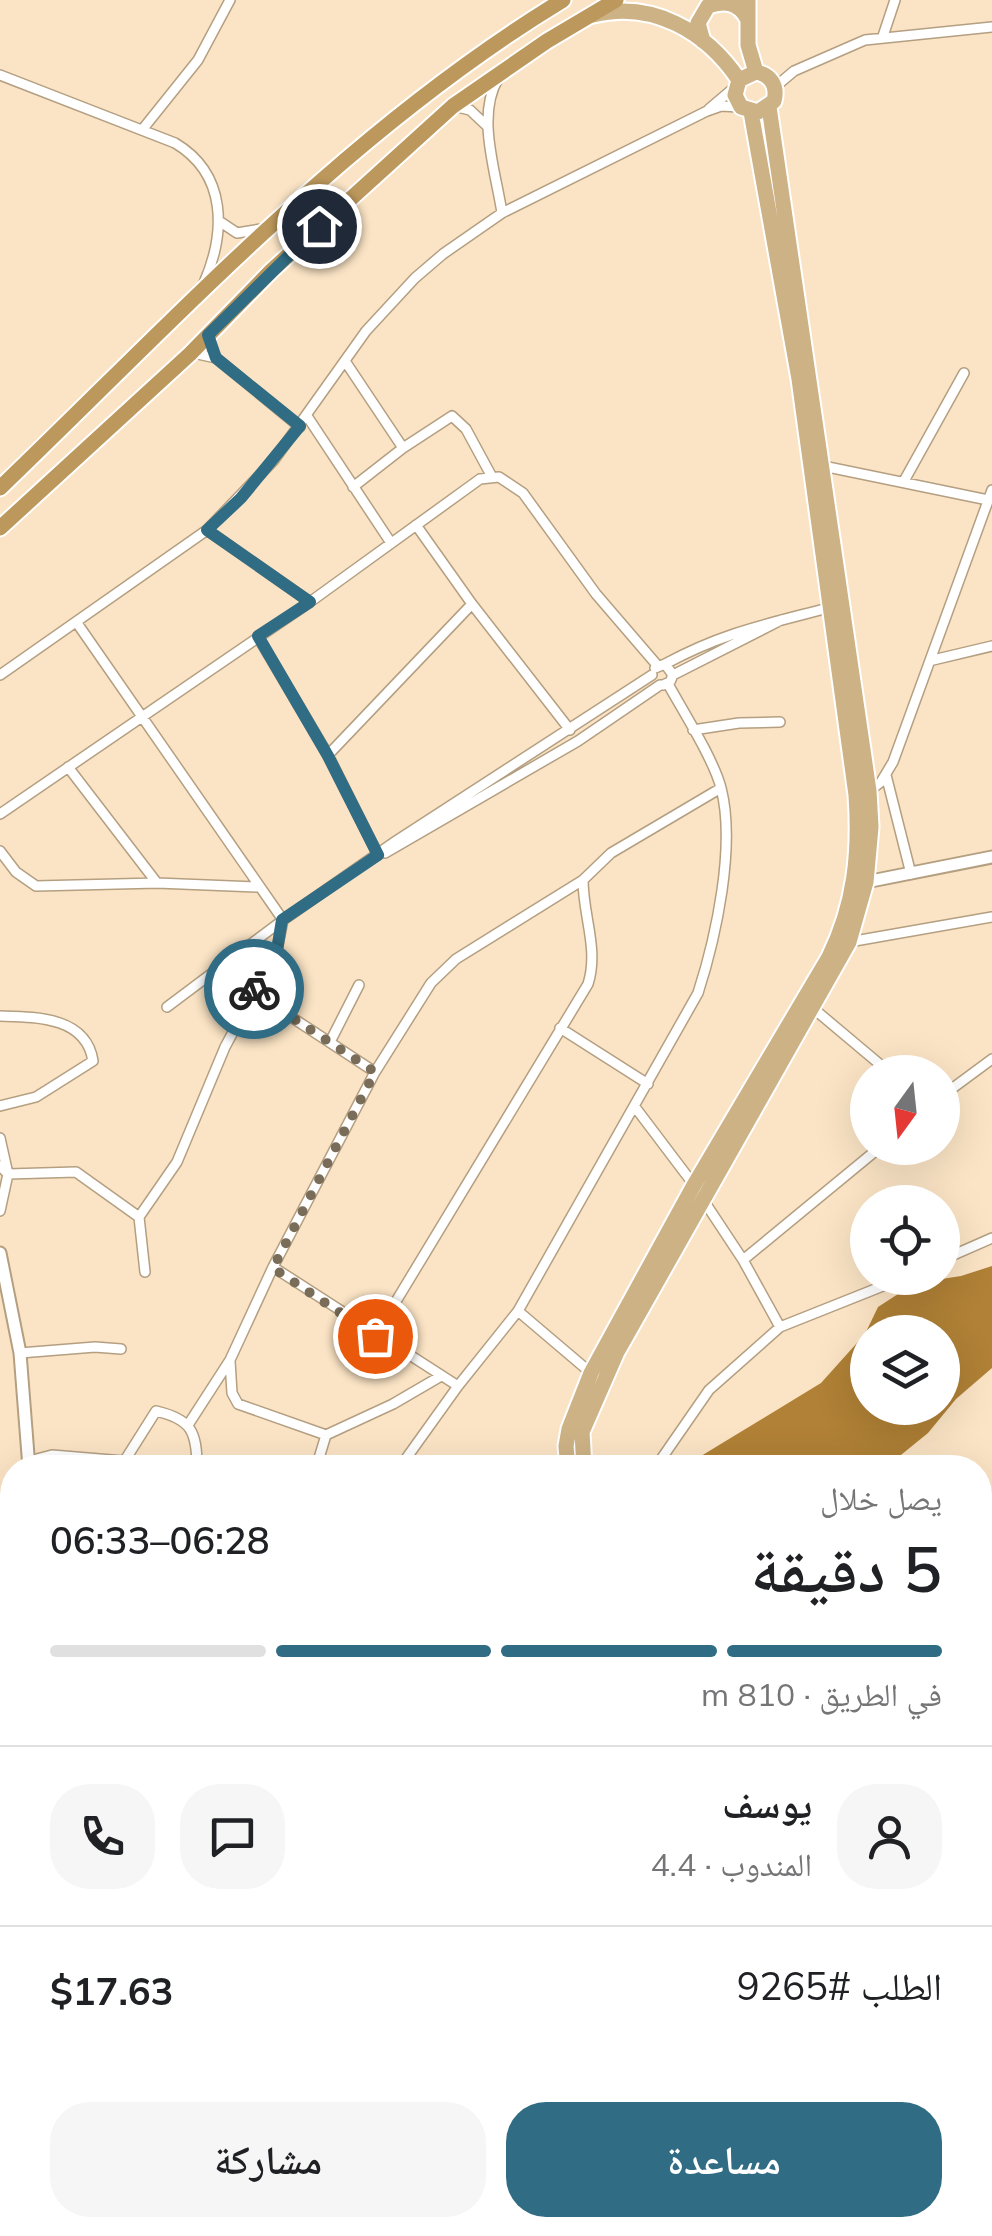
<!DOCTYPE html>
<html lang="ar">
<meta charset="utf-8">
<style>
:root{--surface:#fff;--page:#f6f6f6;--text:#202124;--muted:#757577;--line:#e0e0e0;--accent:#306c83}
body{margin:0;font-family:Mulish,"Noto Naskh Arabic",sans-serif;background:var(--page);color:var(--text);direction:rtl;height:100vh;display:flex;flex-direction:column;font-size:38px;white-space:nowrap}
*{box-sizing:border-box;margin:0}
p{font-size:32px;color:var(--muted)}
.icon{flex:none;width:55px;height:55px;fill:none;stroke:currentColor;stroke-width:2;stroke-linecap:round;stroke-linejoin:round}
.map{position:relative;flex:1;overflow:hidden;direction:ltr}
.side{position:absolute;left:0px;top:1455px;width:992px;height:782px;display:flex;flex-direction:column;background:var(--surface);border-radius:40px 40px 0 0;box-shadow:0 10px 40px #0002;direction:rtl}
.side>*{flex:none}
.needle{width:65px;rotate:195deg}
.buttons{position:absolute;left:850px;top:1055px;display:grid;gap:20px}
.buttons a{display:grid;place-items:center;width:110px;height:110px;border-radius:50%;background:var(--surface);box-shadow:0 10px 40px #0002;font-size:50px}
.pin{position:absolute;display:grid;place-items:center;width:85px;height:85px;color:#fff;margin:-42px;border:5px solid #fff;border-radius:50%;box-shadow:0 2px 10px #0007}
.courier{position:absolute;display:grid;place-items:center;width:100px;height:100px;margin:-50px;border:8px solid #306c83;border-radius:50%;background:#fff;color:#222;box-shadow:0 2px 12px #0007}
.headline em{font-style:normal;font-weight:600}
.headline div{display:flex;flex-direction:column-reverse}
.headline{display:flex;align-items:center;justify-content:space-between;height:170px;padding:0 50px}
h1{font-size:65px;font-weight:600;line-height:75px}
.bar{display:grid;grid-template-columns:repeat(4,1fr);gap:15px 10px;align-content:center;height:120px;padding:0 50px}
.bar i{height:12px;border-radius:8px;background:var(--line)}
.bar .active{background:var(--accent)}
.bar p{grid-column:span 4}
.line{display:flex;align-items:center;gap:25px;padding:0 50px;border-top:2px solid var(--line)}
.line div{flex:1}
.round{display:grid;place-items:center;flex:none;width:105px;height:105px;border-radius:40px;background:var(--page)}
.cta{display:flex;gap:20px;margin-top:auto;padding:20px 50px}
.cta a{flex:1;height:115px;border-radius:40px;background:var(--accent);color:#fff;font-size:40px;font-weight:600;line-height:115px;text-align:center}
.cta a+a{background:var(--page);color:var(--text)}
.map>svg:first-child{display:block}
.water{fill:#b08136;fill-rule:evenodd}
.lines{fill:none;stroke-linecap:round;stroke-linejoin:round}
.minor-casing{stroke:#b49f81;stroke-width:12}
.tertiary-casing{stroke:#b49f81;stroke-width:15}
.primary-casing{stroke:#fff;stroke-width:19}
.trunk-casing{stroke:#fff;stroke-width:19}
.minor{stroke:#fff;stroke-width:9}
.tertiary{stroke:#fff;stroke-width:11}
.primary{stroke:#cdb285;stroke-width:15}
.trunk{stroke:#bc985c;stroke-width:15}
.done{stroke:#796c59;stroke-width:10;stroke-dasharray:0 18}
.route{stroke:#306c83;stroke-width:12}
</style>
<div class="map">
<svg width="992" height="2236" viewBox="0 0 992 2236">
<rect width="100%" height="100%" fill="#fbe4c5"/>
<path class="water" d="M992 1266V1368L956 1399 928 1433 896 1459 892 1467H692L701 1456 821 1383 865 1334 878 1307 915 1283 961 1276ZM868 1332H942V1408H868Z"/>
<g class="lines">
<g class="minor-casing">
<path id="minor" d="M883 36 895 0
M0 75 175 143C227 174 226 232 204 283
M498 79C476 116 496 172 502 213
M775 87 794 71 865 40 992 27
M453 106 470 110 488 127
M709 109 735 87
M142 130 198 60 230 0
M219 221 237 233 261 229
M193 353 216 358 300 427
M345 361 403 448 353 487
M307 416 391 543
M403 448 452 416 466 429 492 477
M823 466 988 500
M904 481 964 373
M416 525 472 604 570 730
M207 530 310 602
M77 623 283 920 277 950 225 1047 177 1162 139 1217 145 1272
M258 637 328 755 378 855
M933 660 992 646
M665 664C724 632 768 624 832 607
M655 668 665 664 673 675
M0 675 207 530 274 460 366 331 415 278 443 254 502 213 707 111 721 106 740 107
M663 685 670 682 673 675 781 620
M693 730 739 723 780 722
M328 755 472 604
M68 767 157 883
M886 775 911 874
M869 791 881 782 893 762 992 490
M0 814 310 602 480 479 499 477 523 493 596 594 657 665
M0 851 16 872 36 886 157 883 258 887
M385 853 578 741 660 685
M849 942 992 917
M253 992 375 1072
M167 1007 283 920 396 841 652 675
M814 1009 889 1072
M0 1016C34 1017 86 1016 93 1061L36 1097 0 1106
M560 1028 648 1084
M330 1042 359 985
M942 1096 992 1059
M635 1107 694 1185
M0 1138 8 1174 0 1211
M0 1166 8 1174 76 1172 139 1217
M702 1198 743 1260 780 1327
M743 1260 879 1148
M942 1260 992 1238
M273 1267 458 1386
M518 1311 591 1373
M375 1336 588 984C599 949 583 916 583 880L611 853 721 788
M20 1353 95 1347 121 1349
M230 1361 232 1393 238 1404 326 1435 316 1468
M188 1425 230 1360 273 1267 375 1072 431 983 456 959 583 880
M326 1435 393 1404 441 1376
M405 1460 458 1386 518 1311 698 993C716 937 736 846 721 788 714 760 683 711 668 684
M29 1461 52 1455 124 1461
M120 1468 156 1411C191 1419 197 1431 197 1468
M655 1468 709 1390 780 1327 903 1278
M12 1647V1711
M980 1805 992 1831
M980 1924 992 1918
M980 2031 992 2058
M980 2158 992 2155
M980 2176 992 2192
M551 2225 559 2236
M589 2236 603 2225
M937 2236 950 2225
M991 2236 992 2235"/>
</g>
<g class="tertiary-casing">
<path id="tertiary" d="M866 882 992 857
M0 1253 20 1353 29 1468"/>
</g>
<g class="primary-casing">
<path id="primary" d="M748 0V45L756 72
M593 15C652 0 706 31 739 80L735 95 741 107 758 112 774 101C778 86 771 75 756 72L739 80
M703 41 698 23 708 6C724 0 738 2 747 18
M568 1468 566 1446 569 1429 591 1373 694 1185 829 957C855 904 860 853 856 795L799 379 751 112
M584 1468 582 1432 617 1352 849 942 866 882 871 827 869 791 769 107
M980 1597 992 1602
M980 1612 992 1618
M980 2084 992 2074
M980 2103 992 2094
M824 2236 834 2225
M841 2236 852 2225"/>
</g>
<g class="trunk-casing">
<path id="trunk" d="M0 488C179 316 349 130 563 0
M0 528 190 354 271 271 453 106 547 41 616 0"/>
</g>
<use href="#minor" class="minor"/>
<use href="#tertiary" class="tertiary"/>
<use href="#primary" class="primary"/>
<use href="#trunk" class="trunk"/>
</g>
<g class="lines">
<path class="done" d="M254 989 253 992 375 1072 273 1268 375 1336"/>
<path class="route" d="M254 989 277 950 282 920 378 855 328 756 258 636 310 602 207 530 241 498 300 426 216 358 208 335 319 226"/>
</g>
</svg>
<div class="buttons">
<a><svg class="needle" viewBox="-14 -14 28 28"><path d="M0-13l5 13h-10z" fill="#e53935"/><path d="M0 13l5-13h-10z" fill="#757577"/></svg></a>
<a><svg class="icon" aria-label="locate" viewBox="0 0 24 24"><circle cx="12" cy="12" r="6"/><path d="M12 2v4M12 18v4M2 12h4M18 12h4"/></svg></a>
<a><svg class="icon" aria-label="layers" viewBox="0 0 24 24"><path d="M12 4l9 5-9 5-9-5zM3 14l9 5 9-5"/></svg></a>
</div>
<div class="pin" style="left:375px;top:1336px;background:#ea580c"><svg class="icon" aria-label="bag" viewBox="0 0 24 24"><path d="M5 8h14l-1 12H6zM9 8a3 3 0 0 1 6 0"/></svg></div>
<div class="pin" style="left:319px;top:226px;background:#1f2937"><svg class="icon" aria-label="home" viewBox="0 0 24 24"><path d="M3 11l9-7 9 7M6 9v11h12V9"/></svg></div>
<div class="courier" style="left:254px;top:989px"><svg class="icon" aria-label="bike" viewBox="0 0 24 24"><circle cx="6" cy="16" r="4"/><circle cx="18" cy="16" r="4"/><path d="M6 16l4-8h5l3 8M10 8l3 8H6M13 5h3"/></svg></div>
<section class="side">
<div class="headline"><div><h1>5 دقيقة</h1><p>يصل خلال</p></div><em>06:28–06:33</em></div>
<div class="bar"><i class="active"></i><i class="active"></i><i class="active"></i><i></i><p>في الطريق · 810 m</p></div>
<div class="line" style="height:180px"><a class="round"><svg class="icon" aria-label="person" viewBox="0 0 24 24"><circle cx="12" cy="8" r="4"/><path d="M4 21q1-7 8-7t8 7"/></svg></a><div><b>يوسف</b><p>المندوب · 4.4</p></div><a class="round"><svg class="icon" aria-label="chat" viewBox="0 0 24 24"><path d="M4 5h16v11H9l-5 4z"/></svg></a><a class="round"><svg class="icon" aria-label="phone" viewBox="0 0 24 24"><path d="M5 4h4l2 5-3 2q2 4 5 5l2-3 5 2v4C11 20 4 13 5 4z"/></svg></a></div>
<div class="line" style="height:130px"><div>الطلب #9265</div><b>$17.63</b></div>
<div class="cta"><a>مساعدة</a><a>مشاركة</a></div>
</section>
</div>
